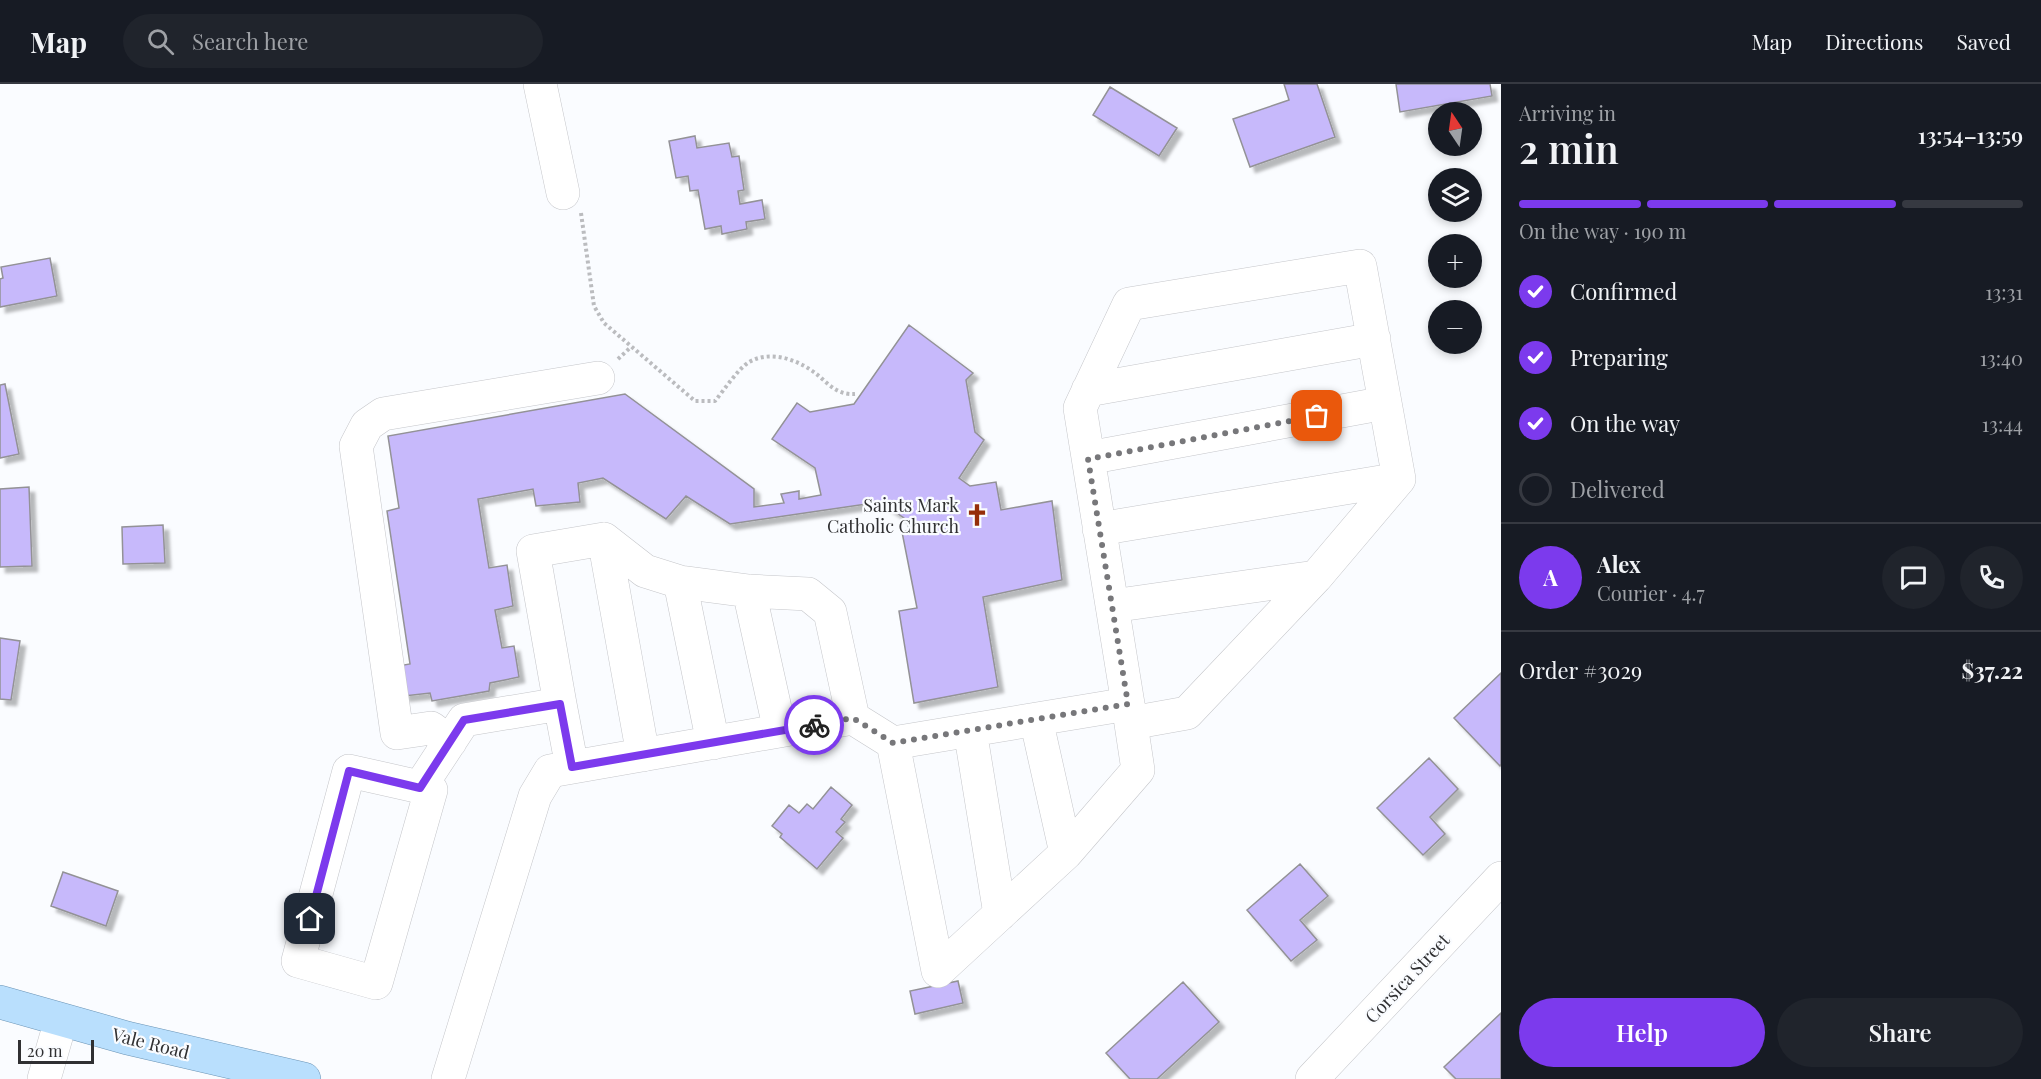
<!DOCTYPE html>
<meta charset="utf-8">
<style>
:root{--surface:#171b24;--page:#20242c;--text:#f1f3f6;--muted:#9ea1a6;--line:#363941;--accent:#7c3aed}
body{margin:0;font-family:"Playfair Display",serif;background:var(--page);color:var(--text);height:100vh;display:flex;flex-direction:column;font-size:22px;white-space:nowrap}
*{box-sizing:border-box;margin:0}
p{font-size:20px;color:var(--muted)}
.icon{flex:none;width:33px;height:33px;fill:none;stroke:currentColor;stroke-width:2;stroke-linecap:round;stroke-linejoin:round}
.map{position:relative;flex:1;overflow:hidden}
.panel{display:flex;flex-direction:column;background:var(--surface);width:540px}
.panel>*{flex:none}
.needle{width:39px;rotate:347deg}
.fabs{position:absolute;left:1428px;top:18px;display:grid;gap:12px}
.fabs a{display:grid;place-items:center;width:54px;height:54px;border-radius:50%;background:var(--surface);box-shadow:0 3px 9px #0003;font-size:30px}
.scale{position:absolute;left:18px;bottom:15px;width:76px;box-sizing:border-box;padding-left:6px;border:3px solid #303032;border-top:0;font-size:16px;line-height:21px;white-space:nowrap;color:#303032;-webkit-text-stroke:4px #fafcff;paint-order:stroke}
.pin{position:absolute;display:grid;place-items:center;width:51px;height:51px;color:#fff;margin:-26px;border-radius:12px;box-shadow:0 3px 9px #0006}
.courier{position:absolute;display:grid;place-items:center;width:60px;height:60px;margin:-30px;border:4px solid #7c3aed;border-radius:50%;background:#fff;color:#222;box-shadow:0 2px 8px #0007}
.summary em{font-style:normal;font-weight:600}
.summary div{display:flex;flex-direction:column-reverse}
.summary{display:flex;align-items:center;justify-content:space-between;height:102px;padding:0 18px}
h1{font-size:39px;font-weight:600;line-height:45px}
.bar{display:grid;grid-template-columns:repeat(4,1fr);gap:9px 6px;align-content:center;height:72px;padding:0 18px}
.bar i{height:8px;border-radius:4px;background:var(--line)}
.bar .active{background:var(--accent)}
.bar p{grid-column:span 4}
.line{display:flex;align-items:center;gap:15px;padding:0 18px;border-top:2px solid var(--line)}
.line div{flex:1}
.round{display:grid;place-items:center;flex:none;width:63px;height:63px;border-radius:32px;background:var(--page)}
ol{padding:0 18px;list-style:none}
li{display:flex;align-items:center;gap:18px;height:66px}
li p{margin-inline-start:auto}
li .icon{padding:6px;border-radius:50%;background:var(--accent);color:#fff;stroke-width:4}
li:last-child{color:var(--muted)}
li i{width:33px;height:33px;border:3px solid var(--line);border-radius:50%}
.primary-button{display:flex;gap:12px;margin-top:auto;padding:12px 18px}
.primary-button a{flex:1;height:69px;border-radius:36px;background:var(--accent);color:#fff;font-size:24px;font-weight:600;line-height:69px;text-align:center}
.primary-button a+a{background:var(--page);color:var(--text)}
header{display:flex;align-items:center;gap:36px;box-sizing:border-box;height:84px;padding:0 30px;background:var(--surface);border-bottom:2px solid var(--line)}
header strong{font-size:28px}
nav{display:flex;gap:33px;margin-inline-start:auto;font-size:21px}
.search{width:420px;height:54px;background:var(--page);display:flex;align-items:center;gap:15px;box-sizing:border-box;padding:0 21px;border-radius:33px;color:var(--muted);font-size:22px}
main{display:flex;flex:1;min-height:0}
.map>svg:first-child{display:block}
.building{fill:#c7b9fb;stroke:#939296;stroke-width:1.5;filter:url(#shadow)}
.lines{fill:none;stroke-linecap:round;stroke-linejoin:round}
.minor-casing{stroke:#c5c6ca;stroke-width:34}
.major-casing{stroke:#6b94b5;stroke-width:34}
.path{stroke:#bbbcbf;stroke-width:4;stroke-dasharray:3 3;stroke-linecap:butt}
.minor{stroke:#fff;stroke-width:33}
.major{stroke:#b9dffd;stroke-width:33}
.done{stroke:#77777a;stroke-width:6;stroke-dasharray:0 10.8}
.route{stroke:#7c3aed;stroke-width:8}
.labels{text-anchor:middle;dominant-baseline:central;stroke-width:4.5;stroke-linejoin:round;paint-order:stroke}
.poi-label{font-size:18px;fill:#303032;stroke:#fafcff;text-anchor:end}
.street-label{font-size:18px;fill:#303032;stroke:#fafcff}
</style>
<header>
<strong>Map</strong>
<div class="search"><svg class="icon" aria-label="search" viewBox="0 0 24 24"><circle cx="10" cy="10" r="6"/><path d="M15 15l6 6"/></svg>Search here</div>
<nav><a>Map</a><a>Directions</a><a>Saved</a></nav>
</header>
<main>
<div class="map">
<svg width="1501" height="995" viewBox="0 0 1501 995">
<defs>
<filter id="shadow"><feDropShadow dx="5.5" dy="5.5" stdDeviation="1.5" flood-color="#0004"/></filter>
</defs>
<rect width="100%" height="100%" fill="#fafcff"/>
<path class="building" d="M1284 0H1317L1335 53 1250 83 1233 35 1289 16Z
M1396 0H1490L1492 12 1400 28Z
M1110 3 1177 44 1159 72 1093 31Z
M695 52 697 64 729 59 732 73 739 72 744 106 738 107 740 120 762 116 765 135 746 138 747 145 722 150 721 142 705 145 698 106 690 107 688 92 676 94 669 57Z
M50 174 57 212 0 223V195L3 194 1 183Z
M909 241 973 289 966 296 975 348 984 356 959 394 970 402 996 398 1001 426 1052 417 1062 496 983 513 998 603 914 619 899 527 917 524 902 448 909 446 907 436 880 418 730 440 686 412 666 435 603 394 578 399 580 418 536 422 533 405 478 415 489 484 507 481 513 522 495 526 502 564 514 562 519 593 490 599 489 607 432 617 430 609 404 612 398 582 410 580 387 427 399 424 388 352 625 310 754 405V423L784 419 781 410 799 407V415L821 411 815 384 772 355 797 319 810 328 854 320Z
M5 300 19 370 0 374V301Z
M29 403 32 482 0 483V405Z
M163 441 165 479 123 480 122 443Z
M0 554 20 557 11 616 0 615Z
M1501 589V680L1500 682 1454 634Z
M1429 674 1458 705 1430 733 1445 750 1423 771 1377 724Z
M831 703 852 721 841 735 845 738 836 748 843 754 817 785 780 753 782 750 772 742 789 721 799 729 807 720 813 725Z
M1300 780 1328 812 1300 836 1317 856 1291 877 1247 826Z
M63 788 118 807 106 842 51 822Z
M958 897 963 919 915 930 910 907Z
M1183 898 1219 938 1157 995H1130L1106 969Z
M1501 929V995H1456L1444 983Z"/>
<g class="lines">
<g class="minor-casing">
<path id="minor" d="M540 0 563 109
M1088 306 1374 255
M1088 374 1385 319
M1099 445 1399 395
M604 455 643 671
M680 498 713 659
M749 507 780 647
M1112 522 1316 493
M560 620 572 683
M1036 635 1066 769
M970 646 1000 830
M450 658 431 644 397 649 356 362 367 341 383 330 598 294
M893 659 1128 620 1080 324 1129 220 1360 182 1399 395 1316 493 1187 629 1131 639
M420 703 431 706 376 899 298 877 349 687 420 703 464 636 560 620 533 467 604 455 645 487 680 498 749 507 808 510 830 528 853 634
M938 887 1066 769 1138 686 1128 620
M44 995 61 936
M448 995 535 712 550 687 853 634 893 659 938 887
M1312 995 1501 794"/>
</g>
<g class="major-casing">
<path id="major" d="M0 918 127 954 304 995"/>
</g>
<path class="path" d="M581 129 594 222 604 239 695 317H715C724 306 738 285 749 278 772 265 801 277 819 292 830 302 839 311 855 310
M618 275 631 263"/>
<use href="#minor" class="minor"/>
<use href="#major" class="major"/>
</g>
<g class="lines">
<path class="done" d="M814 641 853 634 893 659 1128 620 1088 375 1317 332"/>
<path class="route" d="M310 835 349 687 420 704 464 636 560 620 572 683 814 641"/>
</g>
<defs>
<g id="church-bare" transform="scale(1.8)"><path d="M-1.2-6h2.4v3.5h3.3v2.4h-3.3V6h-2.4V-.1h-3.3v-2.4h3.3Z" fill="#952e0a" stroke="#fafcff" stroke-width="2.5" paint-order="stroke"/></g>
</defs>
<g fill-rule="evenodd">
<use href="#church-bare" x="977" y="431"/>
</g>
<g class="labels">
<g class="poi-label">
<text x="959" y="421">Saints Mark<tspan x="959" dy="21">Catholic Church</tspan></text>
</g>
<g class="street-label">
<text transform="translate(1407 894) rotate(-47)">Corsica Street</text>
<text transform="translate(151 959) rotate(14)">Vale Road</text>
</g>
</g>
</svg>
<div class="fabs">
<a><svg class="needle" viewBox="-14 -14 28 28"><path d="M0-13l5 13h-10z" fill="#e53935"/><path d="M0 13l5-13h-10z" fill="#9ea1a6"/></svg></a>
<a><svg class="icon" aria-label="layers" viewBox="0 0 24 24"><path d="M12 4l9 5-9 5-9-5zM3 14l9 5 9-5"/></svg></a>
<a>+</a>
<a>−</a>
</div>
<div class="scale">20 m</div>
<div class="pin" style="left:1317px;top:332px;background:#ea580c"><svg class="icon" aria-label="bag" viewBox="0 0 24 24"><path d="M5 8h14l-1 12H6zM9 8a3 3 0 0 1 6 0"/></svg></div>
<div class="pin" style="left:310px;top:835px;background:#1f2937"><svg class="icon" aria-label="home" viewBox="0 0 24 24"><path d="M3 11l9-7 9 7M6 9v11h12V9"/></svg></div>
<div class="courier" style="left:814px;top:641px"><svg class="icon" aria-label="bike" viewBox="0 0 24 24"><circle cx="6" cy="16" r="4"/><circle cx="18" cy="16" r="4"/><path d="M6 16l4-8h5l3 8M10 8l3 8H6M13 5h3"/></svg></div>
</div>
<section class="panel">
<div class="summary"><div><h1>2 min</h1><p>Arriving in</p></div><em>13:54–13:59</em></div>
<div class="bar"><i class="active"></i><i class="active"></i><i class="active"></i><i></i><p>On the way · 190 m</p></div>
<ol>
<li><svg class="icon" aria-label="check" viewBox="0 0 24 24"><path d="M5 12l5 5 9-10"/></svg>Confirmed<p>13:31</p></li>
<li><svg class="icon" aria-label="check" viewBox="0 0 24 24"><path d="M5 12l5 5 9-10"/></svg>Preparing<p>13:40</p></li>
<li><svg class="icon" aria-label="check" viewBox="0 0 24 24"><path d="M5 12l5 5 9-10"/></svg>On the way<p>13:44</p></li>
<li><i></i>Delivered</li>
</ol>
<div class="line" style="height:108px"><b class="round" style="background:var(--accent);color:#fff">A</b><div><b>Alex</b><p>Courier · 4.7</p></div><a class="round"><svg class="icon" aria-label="chat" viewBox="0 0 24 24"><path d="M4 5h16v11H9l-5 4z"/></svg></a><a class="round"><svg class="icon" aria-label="phone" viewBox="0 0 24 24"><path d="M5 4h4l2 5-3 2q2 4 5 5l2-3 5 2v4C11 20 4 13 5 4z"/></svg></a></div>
<div class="line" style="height:78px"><div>Order #3029</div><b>$37.22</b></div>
<div class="primary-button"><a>Help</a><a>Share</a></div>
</section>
</main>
